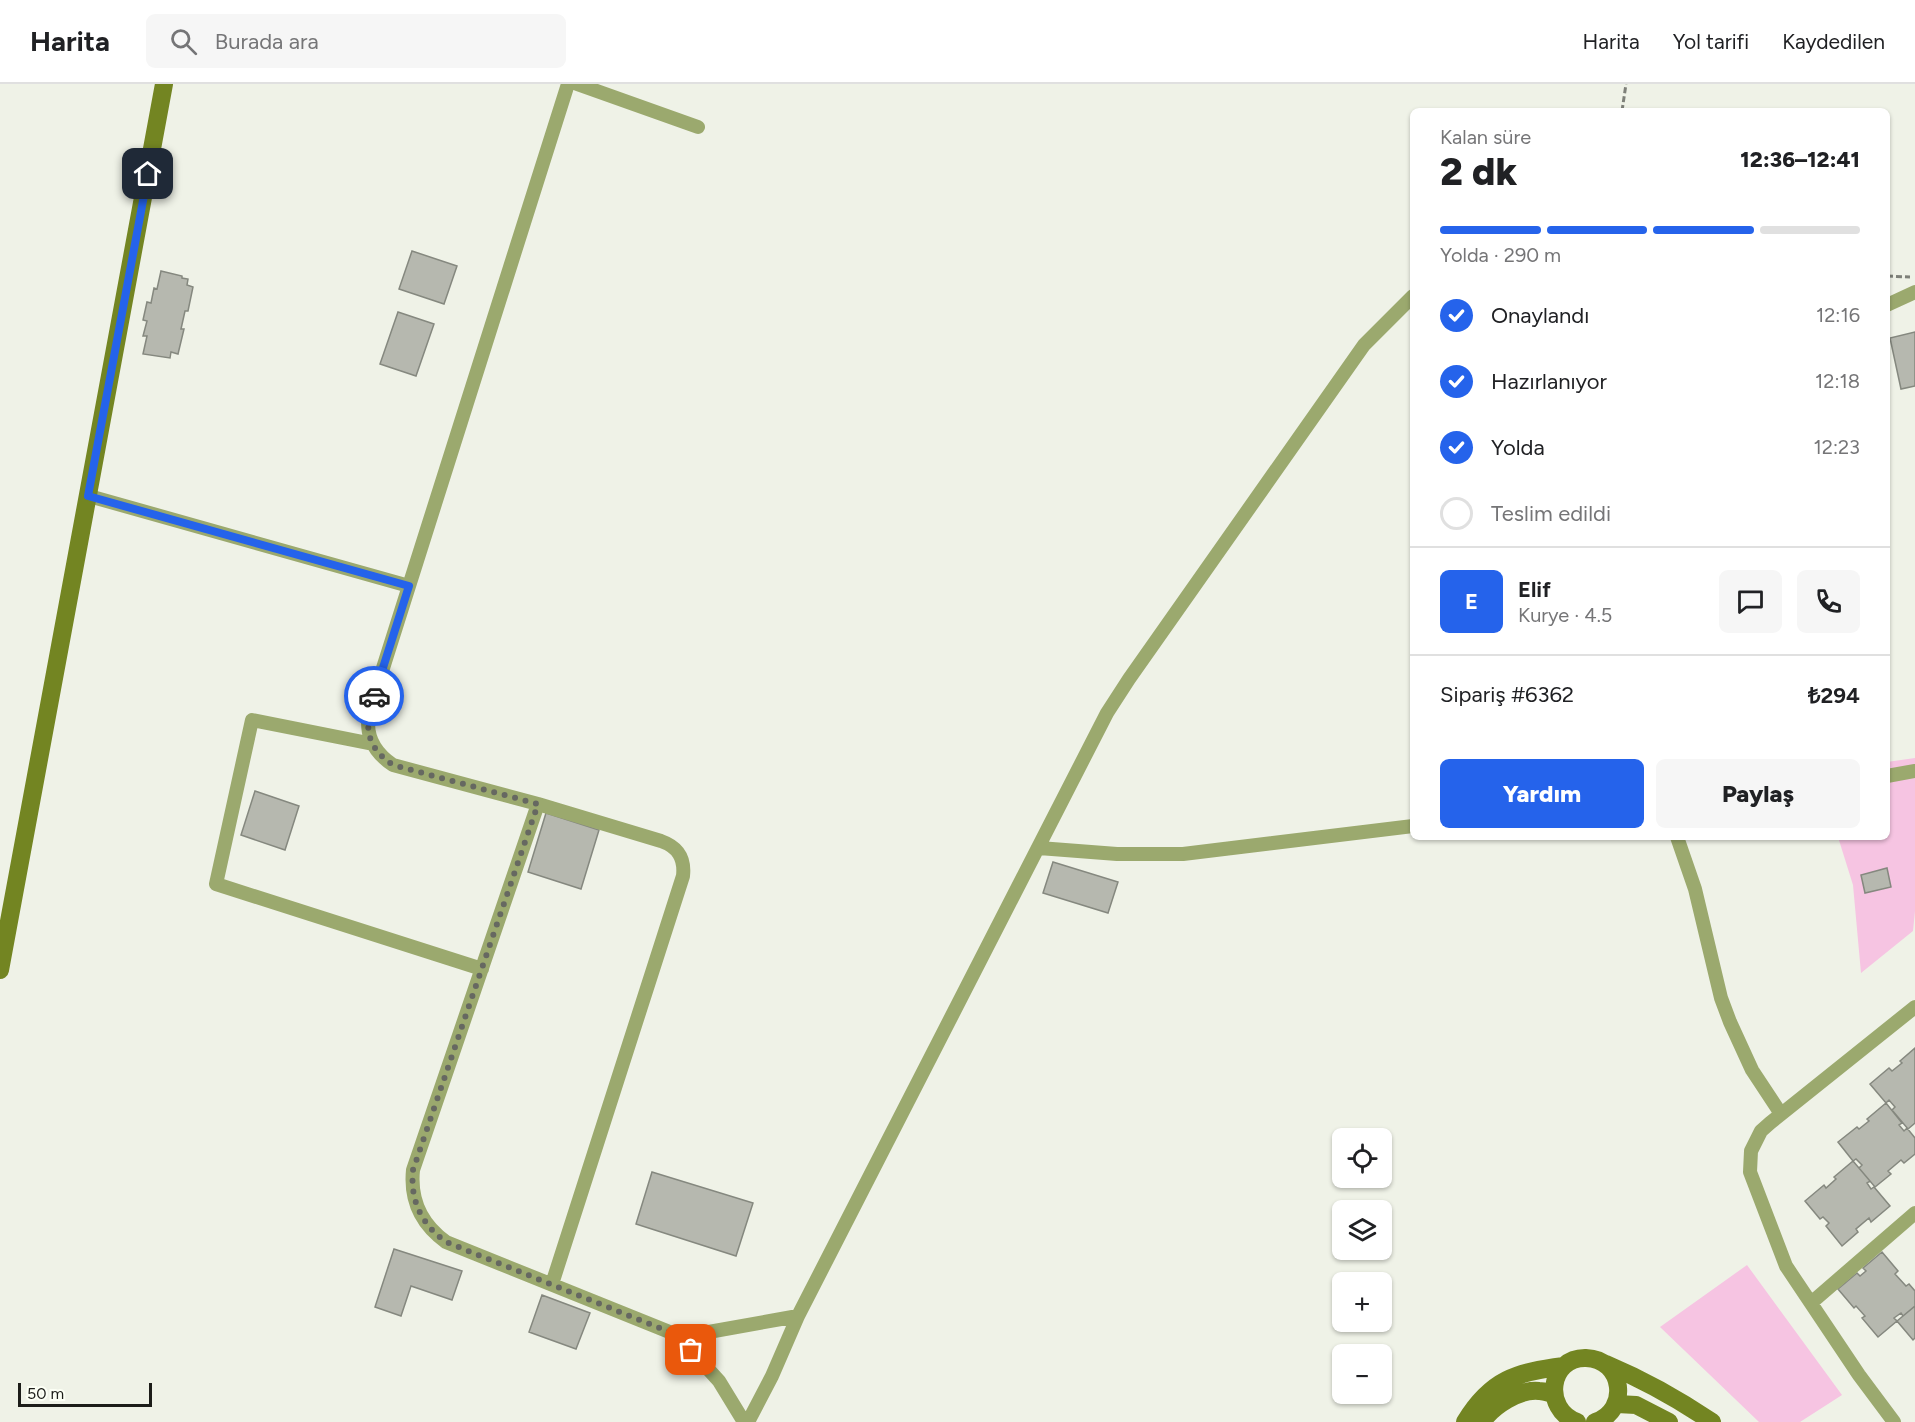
<!DOCTYPE html>
<html lang="tr">
<meta charset="utf-8">
<style>
:root{--surface:#fff;--page:#f6f6f6;--text:#202124;--muted:#757577;--line:#e0e0e0;--accent:#2563eb}
body{margin:0;font-family:Figtree,sans-serif;background:var(--page);color:var(--text);height:100vh;display:flex;flex-direction:column;font-size:22px;white-space:nowrap}
*{box-sizing:border-box;margin:0}
p{font-size:20px;color:var(--muted)}
.icon{flex:none;width:33px;height:33px;fill:none;stroke:currentColor;stroke-width:2;stroke-linecap:round;stroke-linejoin:round}
.map{position:relative;flex:1;overflow:hidden}
.drawer{position:absolute;left:1410px;top:24px;width:480px;height:732px;display:flex;flex-direction:column;background:var(--surface);border-radius:9px;box-shadow:0 2px 4px #0004}
.drawer>*{flex:none}
.tools{position:absolute;left:1332px;top:1044px;display:grid;gap:12px}
.tools a{display:grid;place-items:center;width:60px;height:60px;border-radius:9px;background:var(--surface);box-shadow:0 2px 4px #0004;font-size:30px}
.scale{position:absolute;left:18px;bottom:15px;width:134px;box-sizing:border-box;padding-left:6px;border:3px solid #1c1d19;border-top:0;font-size:16px;line-height:21px;white-space:nowrap;color:#1c1d19;-webkit-text-stroke:4px #fcfff5;paint-order:stroke}
.pin{position:absolute;display:grid;place-items:center;width:51px;height:51px;color:#fff;margin:-26px;border-radius:12px;box-shadow:0 3px 9px #0006}
.courier{position:absolute;display:grid;place-items:center;width:60px;height:60px;margin:-30px;border:4px solid #2563eb;border-radius:50%;background:#fff;color:#222;box-shadow:0 2px 8px #0007}
.head em{font-style:normal;font-weight:800}
.head div{display:flex;flex-direction:column-reverse}
.head{display:flex;align-items:center;justify-content:space-between;height:102px;padding:0 30px}
h1{font-size:39px;font-weight:800;line-height:45px}
.bar{display:grid;grid-template-columns:repeat(4,1fr);gap:9px 6px;align-content:center;height:72px;padding:0 30px}
.bar i{height:8px;border-radius:4px;background:var(--line)}
.bar .active{background:var(--accent)}
.bar p{grid-column:span 4}
.line{display:flex;align-items:center;gap:15px;padding:0 30px;border-top:2px solid var(--line)}
.line div{flex:1}
.round{display:grid;place-items:center;flex:none;width:63px;height:63px;border-radius:9px;background:var(--page)}
ol{padding:0 30px;list-style:none}
li{display:flex;align-items:center;gap:18px;height:66px}
li p{margin-inline-start:auto}
li .icon{padding:6px;border-radius:50%;background:var(--accent);color:#fff;stroke-width:4}
li:last-child{color:var(--muted)}
li i{width:33px;height:33px;border:3px solid var(--line);border-radius:50%}
.cta{display:flex;gap:12px;margin-top:auto;padding:12px 30px}
.cta a{flex:1;height:69px;border-radius:9px;background:var(--accent);color:#fff;font-size:24px;font-weight:800;line-height:69px;text-align:center}
.cta a+a{background:var(--page);color:var(--text)}
header{display:flex;align-items:center;gap:36px;box-sizing:border-box;height:84px;padding:0 30px;background:var(--surface);border-bottom:2px solid var(--line)}
header strong{font-size:28px}
nav{display:flex;gap:33px;margin-inline-start:auto;font-size:21px}
.search{width:420px;height:54px;background:var(--page);display:flex;align-items:center;gap:15px;box-sizing:border-box;padding:0 21px;border-radius:9px;color:var(--muted);font-size:22px}
.map>svg:first-child{display:block}
.green{fill:#f6c4e2}
.building{fill:#b6b8af;stroke:#85887f;stroke-width:1.5}
.lines{fill:none;stroke-linecap:round;stroke-linejoin:round}
.path{stroke:#7e8079;stroke-width:3;stroke-dasharray:6 3;stroke-linecap:butt}
.street{stroke:#9ba96e;stroke-width:14}
.secondary{stroke:#738522;stroke-width:18}
.done{stroke:#666861;stroke-width:6;stroke-dasharray:0 10.8}
.route{stroke:#2563eb;stroke-width:8}
</style>
<header>
<strong>Harita</strong>
<div class="search"><svg class="icon" aria-label="search" viewBox="0 0 24 24"><circle cx="10" cy="10" r="6"/><path d="M15 15l6 6"/></svg>Burada ara</div>
<nav><a>Harita</a><a>Yol tarifi</a><a>Kaydedilen</a></nav>
</header>
<div class="map">
<svg width="1915" height="1338" viewBox="0 0 1915 1338">
<rect width="100%" height="100%" fill="#eff2e7"/>
<path class="green" d="M1915 674V827L1913 847 1861 889 1853 801 1838 753H1887V678Z
M1747 1181 1842 1311 1800 1338H1759L1660 1243Z"/>
<path class="building" d="M412 167 457 182 444 220 399 205Z
M161 187 182 192V194L188 195 187 201 193 203 188 227H185L181 245H184L178 270 171 268 170 274 143 270 147 252H143L147 237 143 236 147 218 151 219 154 204 157 205Z
M398 228 434 240 416 292 380 280Z
M1915 248V302L1901 305 1890 254Z
M255 707 299 722 285 766 241 751Z
M546 729 599 746 581 805 528 788Z
M1053 778 1118 798 1108 829 1043 809Z
M1887 784 1891 803 1865 809 1861 791Z
M1915 964V1039L1908 1045 1892 1026 1895 1023 1889 1016 1886 1019 1870 1000 1889 984 1892 987 1902 979 1900 977Z
M1886 1019 1902 1039 1899 1041 1904 1047 1907 1044 1915 1054V1070L1904 1079 1901 1076 1888 1087 1891 1090 1875 1103 1859 1084 1862 1081 1856 1075 1853 1077 1838 1058 1857 1043 1859 1045 1869 1037 1867 1035Z
M1853 1077 1870 1097 1867 1099 1871 1105 1874 1103 1890 1122 1871 1138 1869 1134 1856 1145 1858 1148 1842 1162 1826 1142 1829 1139 1823 1133 1820 1135 1805 1117 1824 1101 1826 1104 1836 1095 1834 1093Z
M652 1088 753 1119 736 1172 636 1140Z
M394 1165 462 1187 452 1216 411 1202 401 1232 375 1223Z
M1882 1168 1898 1187 1895 1190 1906 1202 1909 1200 1915 1207V1222L1903 1232 1901 1229 1894 1234 1897 1237 1878 1253 1862 1234 1865 1232 1856 1222 1854 1224 1838 1205 1857 1189 1860 1192 1866 1187 1863 1184Z
M542 1211 590 1229 576 1265 529 1248Z
M1915 1222V1254L1913 1256 1897 1237Z"/>
<g class="lines">
<path class="path" d="M1622 27 1626 0
M1887 192 1910 193"/>
<path class="street" d="M577 0 698 43
M1887 221 1915 208
M89 412 409 502
M373 660 252 636 216 800 482 885
M1887 692 1915 687
M538 720 413 1086C410 1116 421 1140 446 1158L677 1251 703 1249 798 1232
M1677 753 1695 805 1721 914 1730 938 1752 986 1781 1030
M1039 764 1117 770H1183L1413 742
M552 1200 683 792C685 774 678 763 661 757L538 720 393 681C372 667 363 647 371 622L568 0
M1811 1219 1915 1129
M677 1251 719 1297 744 1338
M748 1338 772 1292 798 1232 1107 629 1129 595 1364 261 1413 212
M1894 1338 1859 1291 1786 1182 1750 1088 1751 1067 1761 1047 1770 1039 1915 923"/>
<path class="secondary" d="M0 886 164 0
M1606 1280C1644 1296 1678 1315 1712 1338
M1617 1320 1636 1321 1669 1338
M1465 1338C1491 1295 1517 1288 1564 1282
M1482 1338C1493 1322 1519 1305 1539 1307 1544 1307 1549 1309 1553 1310
M1577 1338C1542 1325 1549 1273 1586 1274 1624 1275 1630 1327 1595 1338"/>
</g>
<g class="lines">
<path class="done" d="M374 612C364 642 365 662 393 681L538 720 413 1086C410 1116 421 1140 446 1158L677 1251 691 1266"/>
<path class="route" d="M148 90 88 412 409 502 374 612"/>
</g>
</svg>
<div class="tools">
<a><svg class="icon" aria-label="locate" viewBox="0 0 24 24"><circle cx="12" cy="12" r="6"/><path d="M12 2v4M12 18v4M2 12h4M18 12h4"/></svg></a>
<a><svg class="icon" aria-label="layers" viewBox="0 0 24 24"><path d="M12 4l9 5-9 5-9-5zM3 14l9 5 9-5"/></svg></a>
<a>+</a>
<a>−</a>
</div>
<div class="scale">50 m</div>
<div class="pin" style="left:691px;top:1266px;background:#ea580c"><svg class="icon" aria-label="bag" viewBox="0 0 24 24"><path d="M5 8h14l-1 12H6zM9 8a3 3 0 0 1 6 0"/></svg></div>
<div class="pin" style="left:148px;top:90px;background:#1f2937"><svg class="icon" aria-label="home" viewBox="0 0 24 24"><path d="M3 11l9-7 9 7M6 9v11h12V9"/></svg></div>
<div class="courier" style="left:374px;top:612px"><svg class="icon" aria-label="car" viewBox="0 0 24 24"><path d="M5 17H2v-5l4-1 3-4h7l3 4 3 1v5h-3M9 17h6M6 11h13"/><circle cx="7" cy="17" r="2"/><circle cx="17" cy="17" r="2"/></svg></div>
<section class="drawer">
<div class="head"><div><h1>2 dk</h1><p>Kalan süre</p></div><em>12:36–12:41</em></div>
<div class="bar"><i class="active"></i><i class="active"></i><i class="active"></i><i></i><p>Yolda · 290 m</p></div>
<ol>
<li><svg class="icon" aria-label="check" viewBox="0 0 24 24"><path d="M5 12l5 5 9-10"/></svg>Onaylandı<p>12:16</p></li>
<li><svg class="icon" aria-label="check" viewBox="0 0 24 24"><path d="M5 12l5 5 9-10"/></svg>Hazırlanıyor<p>12:18</p></li>
<li><svg class="icon" aria-label="check" viewBox="0 0 24 24"><path d="M5 12l5 5 9-10"/></svg>Yolda<p>12:23</p></li>
<li><i></i>Teslim edildi</li>
</ol>
<div class="line" style="height:108px"><b class="round" style="background:var(--accent);color:#fff">E</b><div><b>Elif</b><p>Kurye · 4.5</p></div><a class="round"><svg class="icon" aria-label="chat" viewBox="0 0 24 24"><path d="M4 5h16v11H9l-5 4z"/></svg></a><a class="round"><svg class="icon" aria-label="phone" viewBox="0 0 24 24"><path d="M5 4h4l2 5-3 2q2 4 5 5l2-3 5 2v4C11 20 4 13 5 4z"/></svg></a></div>
<div class="line" style="height:78px"><div>Sipariş #6362</div><b>₺294</b></div>
<div class="cta"><a>Yardım</a><a>Paylaş</a></div>
</section>
</div>
